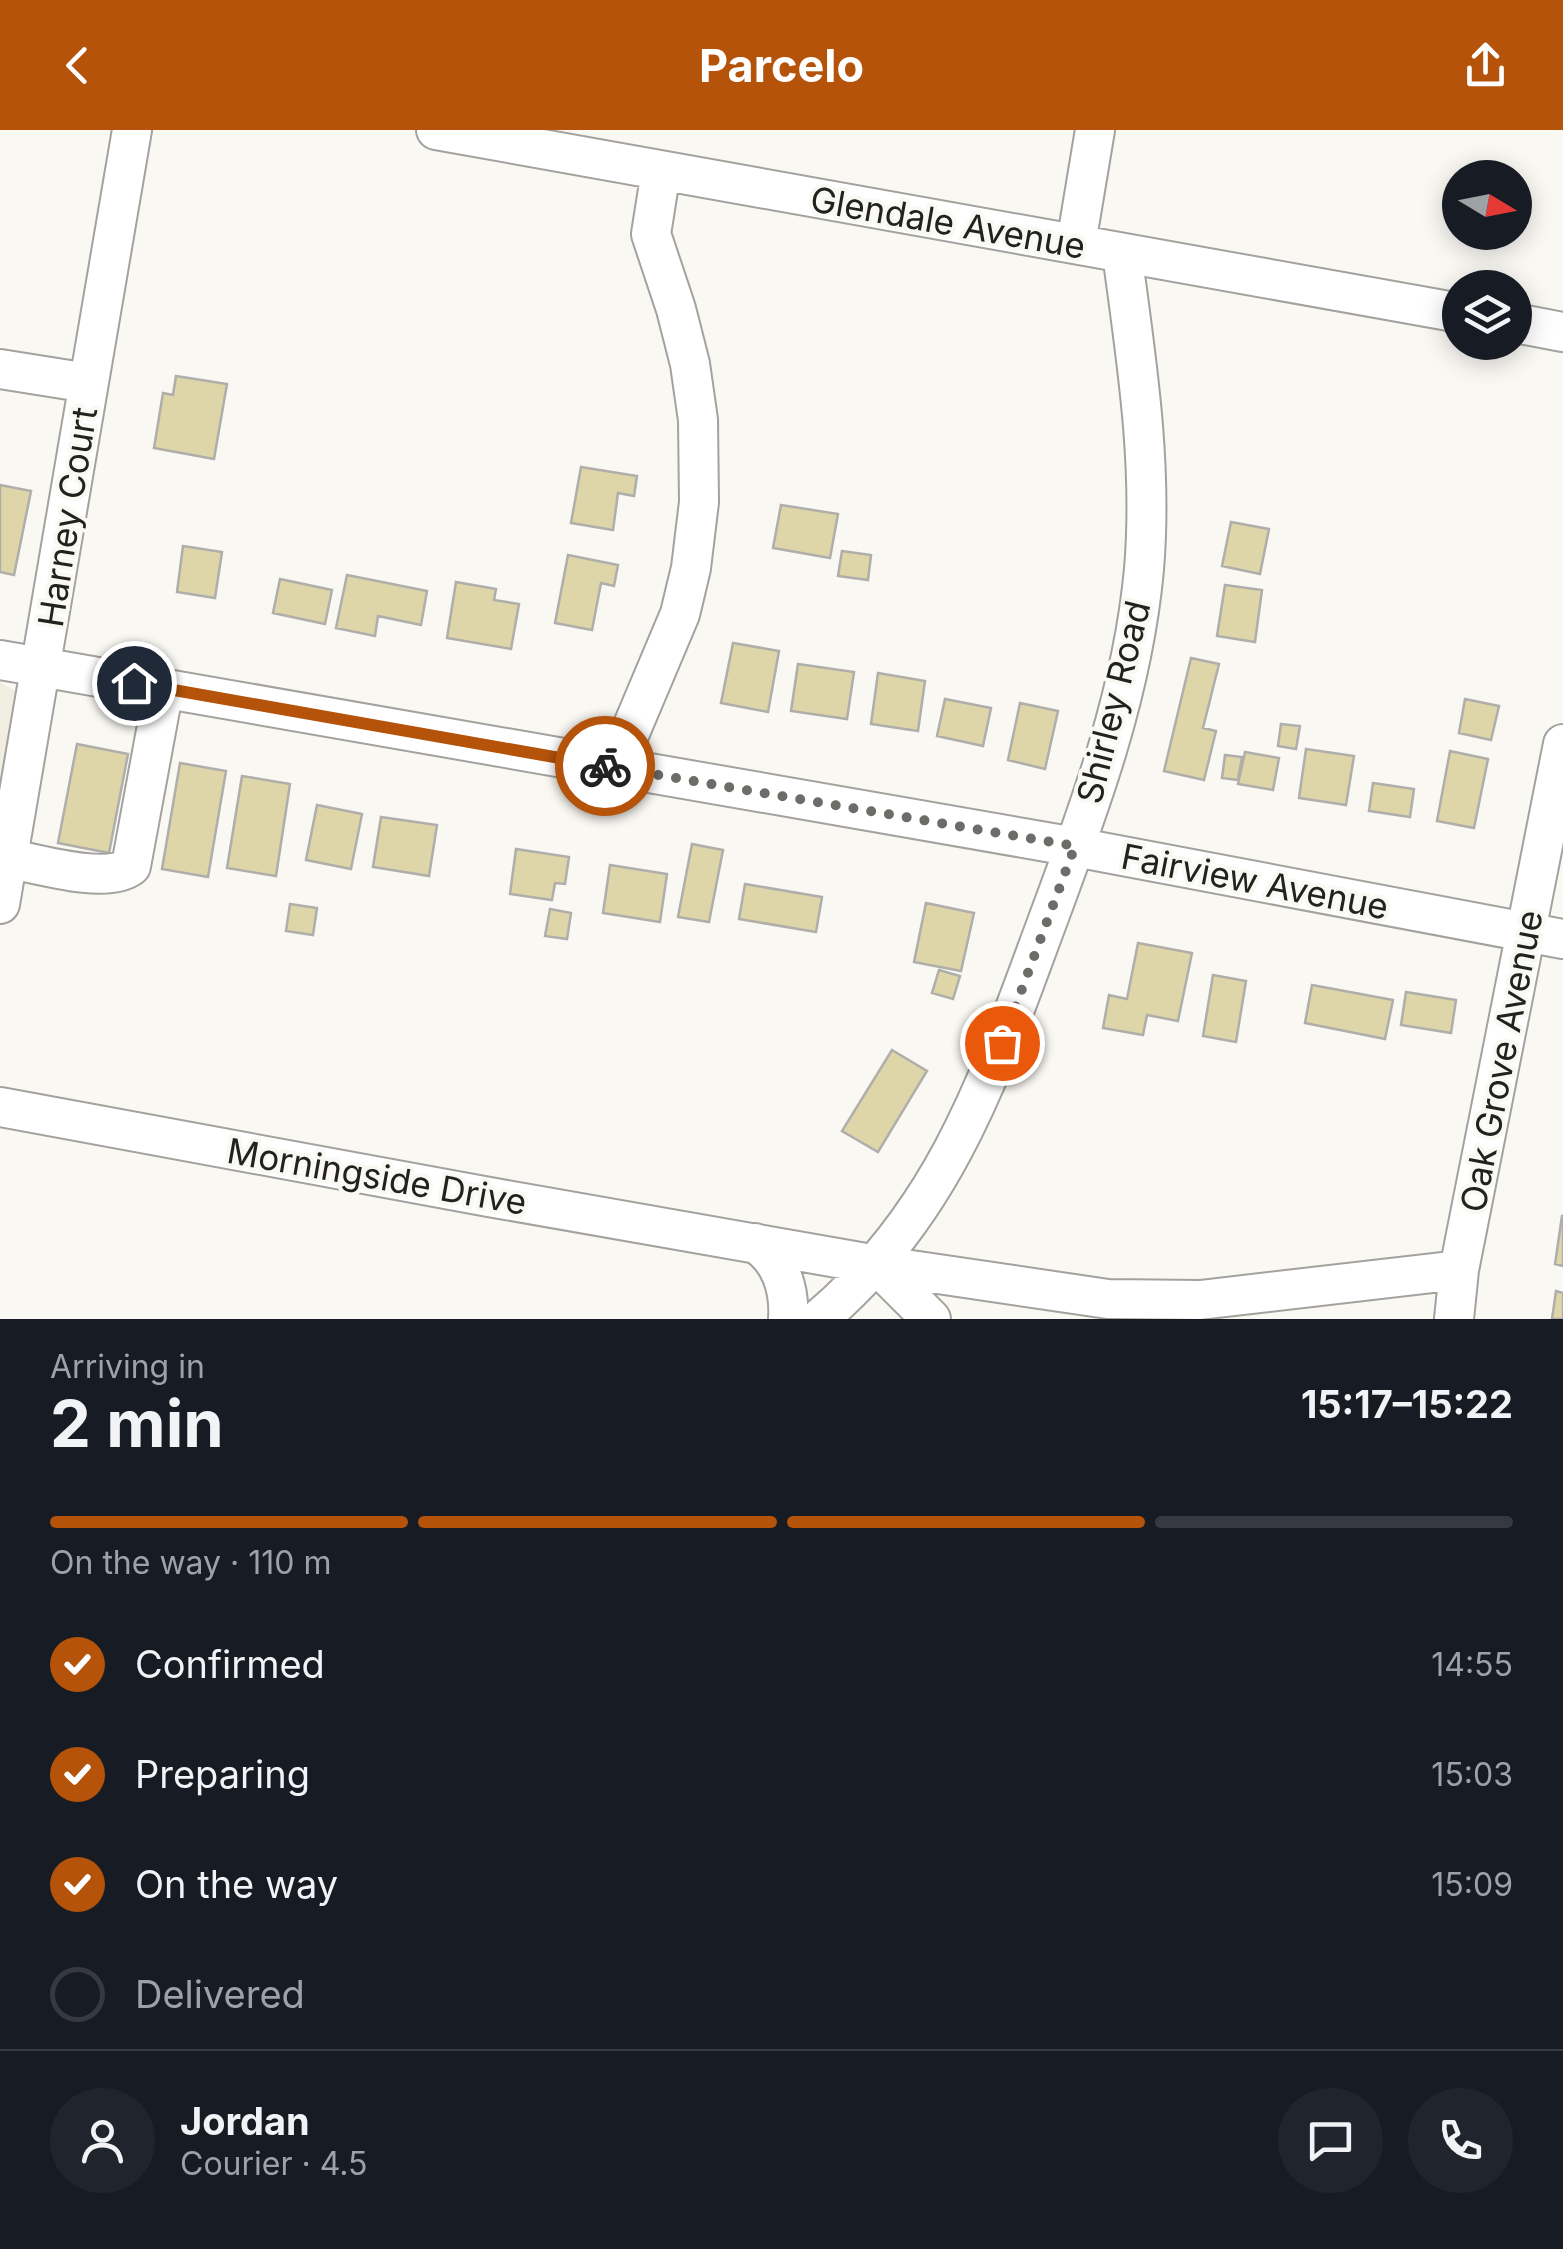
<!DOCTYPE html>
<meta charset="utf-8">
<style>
:root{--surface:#171b24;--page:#20242c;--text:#f1f3f6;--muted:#9ea1a6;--line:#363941;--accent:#b45309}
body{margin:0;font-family:Inter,sans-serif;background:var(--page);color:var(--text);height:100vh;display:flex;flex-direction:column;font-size:38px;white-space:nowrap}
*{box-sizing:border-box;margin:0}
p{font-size:32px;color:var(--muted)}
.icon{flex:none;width:55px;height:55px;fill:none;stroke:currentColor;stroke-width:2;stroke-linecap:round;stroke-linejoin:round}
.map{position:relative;height:1189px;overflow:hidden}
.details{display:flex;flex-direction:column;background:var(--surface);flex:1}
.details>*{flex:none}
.needle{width:65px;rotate:100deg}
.controls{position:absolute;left:1442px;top:30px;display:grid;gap:20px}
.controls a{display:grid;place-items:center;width:90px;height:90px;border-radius:50%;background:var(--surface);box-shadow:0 5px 25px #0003;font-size:50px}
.pin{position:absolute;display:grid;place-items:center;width:85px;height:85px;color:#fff;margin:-42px;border:5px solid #fff;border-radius:50%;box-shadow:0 2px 10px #0007}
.courier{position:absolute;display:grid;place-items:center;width:100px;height:100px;margin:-50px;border:8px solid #b45309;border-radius:50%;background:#fff;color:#222;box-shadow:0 2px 12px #0007}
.headline em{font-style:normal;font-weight:700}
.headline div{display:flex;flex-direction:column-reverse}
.headline{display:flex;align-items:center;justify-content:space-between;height:170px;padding:0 50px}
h1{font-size:65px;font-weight:700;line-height:75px}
.bar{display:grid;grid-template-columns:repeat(4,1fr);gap:15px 10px;align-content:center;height:120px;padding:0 50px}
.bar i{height:12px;border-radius:8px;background:var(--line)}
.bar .selected{background:var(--accent)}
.bar p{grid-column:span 4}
.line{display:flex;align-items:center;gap:25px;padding:0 50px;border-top:2px solid var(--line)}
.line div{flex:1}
.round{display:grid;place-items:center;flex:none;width:105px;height:105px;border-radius:52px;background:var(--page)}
ol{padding:0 50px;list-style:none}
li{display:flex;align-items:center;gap:30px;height:110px}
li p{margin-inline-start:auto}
li .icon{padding:10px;border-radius:50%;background:var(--accent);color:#fff;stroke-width:4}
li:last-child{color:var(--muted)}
li i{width:55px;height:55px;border:5px solid var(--line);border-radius:50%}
header{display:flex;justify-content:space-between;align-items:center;height:130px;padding:0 50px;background:var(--accent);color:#fff;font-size:45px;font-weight:700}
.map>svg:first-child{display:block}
.built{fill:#f0ede1}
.building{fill:#ded6a9;stroke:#afaeaa;stroke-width:2.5}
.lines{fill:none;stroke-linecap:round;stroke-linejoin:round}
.minor-casing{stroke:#a3a29e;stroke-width:42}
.minor{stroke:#fff;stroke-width:38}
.done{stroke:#6d6c69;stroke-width:10;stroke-dasharray:0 18}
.route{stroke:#b45309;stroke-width:12}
.labels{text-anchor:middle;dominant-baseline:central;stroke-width:8;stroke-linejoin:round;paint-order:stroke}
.street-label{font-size:35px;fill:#21211f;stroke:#f9f8f3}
</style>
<header><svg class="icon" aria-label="back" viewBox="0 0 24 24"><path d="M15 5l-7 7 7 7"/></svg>Parcelo<svg class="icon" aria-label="share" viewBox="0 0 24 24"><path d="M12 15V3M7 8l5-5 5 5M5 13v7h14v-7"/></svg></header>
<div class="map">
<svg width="1563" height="1189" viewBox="0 0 1563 1189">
<rect width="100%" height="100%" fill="#f9f8f3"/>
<path class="built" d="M0 552 14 560 19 570 0 701Z"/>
<path class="building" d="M176 246 227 254 214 329 154 318 163 263 173 265Z
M581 337 637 346 634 366 618 363 613 400 571 393Z
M0 355 31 361 14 445 0 442Z
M781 375 838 384 830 428 773 418Z
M1231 392 1269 399 1260 444 1222 436Z
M183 416 222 422 215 468 177 462Z
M842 421 871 425 868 450 838 446Z
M568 425 618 435 614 456 601 453 592 500 555 493Z
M347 445 427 461 421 495 378 486 375 506 336 498Z
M280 449 332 460 325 494 273 483Z
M456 452 496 459 494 470 519 474 511 519 447 508Z
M1225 455 1262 460 1255 512 1217 506Z
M733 513 779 521 768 582 721 573Z
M1191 528 1219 534 1203 598 1216 601 1204 650 1164 641Z
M798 534 854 542 847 589 791 581Z
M878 543 925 551 918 601 871 594Z
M945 569 991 578 983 616 937 606Z
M1465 569 1499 576 1491 610 1459 603Z
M1020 573 1058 581 1045 639 1008 630Z
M1281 594 1300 596 1296 619 1278 616Z
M77 614 128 624 109 723 58 713Z
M1306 619 1354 626 1346 675 1299 668Z
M1450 621 1488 629 1474 698 1437 691Z
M1245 622 1279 628 1273 660 1238 654Z
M1225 625 1242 627 1238 650 1222 648Z
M180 633 226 641 208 747 162 739Z
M242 646 290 654 276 746 227 738Z
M1373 653 1414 659 1410 687 1369 681Z
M317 675 362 684 351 739 306 730Z
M381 687 437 695 429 746 373 737Z
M692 714 723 720 709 792 678 787Z
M516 719 569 727 565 754 555 753 552 770 510 764Z
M610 735 667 744 660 792 603 783Z
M745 754 822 767 816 802 739 789Z
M926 773 974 783 961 841 914 832Z
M290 774 317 778 313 805 286 801Z
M550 779 571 783 567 809 545 806Z
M1138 813 1192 823 1178 891 1147 885 1143 905 1103 898 1109 865 1127 869Z
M939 840 960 846 953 869 932 863Z
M1213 845 1246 851 1236 912 1203 906Z
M1312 855 1393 870 1385 909 1305 893Z
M1406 862 1456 870 1451 903 1401 895Z
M892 920 927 941 878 1022 842 1001Z
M1562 1086H1563V1136L1555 1134Z
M1556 1161 1563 1163V1189H1552Z"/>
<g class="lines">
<g class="minor-casing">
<path id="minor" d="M436 0 1460 183
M1076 114 1095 0
M1515 193 1563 202
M0 239 88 253
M0 530 1075 717 1563 809
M615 638 680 484 691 438 699 372 698 290 690 234 676 179 651 104 661 41
M7 728C38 734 107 755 131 736L164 558
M0 774 132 0
M0 977 489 1067 877 1135 1108 1169 1200 1170 1459 1140
M755 1113C781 1129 790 1160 788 1189
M877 1135 931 1189
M819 1189C948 1080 992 940 1049 787 1091 674 1133 561 1144 439 1153 332 1136 228 1122 123
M1454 1189 1459 1140 1563 614"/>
</g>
<use href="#minor" class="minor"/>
</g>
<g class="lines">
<path class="done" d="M605 636 1075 716 1002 913"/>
<path class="route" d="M134 553 605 636"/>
</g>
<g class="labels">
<g class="street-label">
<text transform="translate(948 92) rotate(10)">Glendale Avenue</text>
<text transform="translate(67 387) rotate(-81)">Harney Court</text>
<text transform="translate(1113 572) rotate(-76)">Shirley Road</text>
<text transform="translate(1255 751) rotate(11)">Fairview Avenue</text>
<text transform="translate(1501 931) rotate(-79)">Oak Grove Avenue</text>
<text transform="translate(377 1046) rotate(10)">Morningside Drive</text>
</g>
</g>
</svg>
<div class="controls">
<a><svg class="needle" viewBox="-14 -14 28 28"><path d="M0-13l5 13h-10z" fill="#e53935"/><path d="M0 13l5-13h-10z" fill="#9ea1a6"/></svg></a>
<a><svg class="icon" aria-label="layers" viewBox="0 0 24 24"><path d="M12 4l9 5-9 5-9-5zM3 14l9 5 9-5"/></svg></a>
</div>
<div class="pin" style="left:1002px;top:913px;background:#ea580c"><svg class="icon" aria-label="bag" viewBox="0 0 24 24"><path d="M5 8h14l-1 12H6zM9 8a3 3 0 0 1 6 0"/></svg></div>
<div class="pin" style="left:134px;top:553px;background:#1f2937"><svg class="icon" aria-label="home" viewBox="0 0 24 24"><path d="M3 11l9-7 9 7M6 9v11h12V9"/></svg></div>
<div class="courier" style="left:605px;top:636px"><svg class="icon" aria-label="bike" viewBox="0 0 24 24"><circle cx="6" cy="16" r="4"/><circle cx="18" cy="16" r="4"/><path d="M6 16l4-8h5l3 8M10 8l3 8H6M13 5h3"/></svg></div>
</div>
<section class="details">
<div class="headline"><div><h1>2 min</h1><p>Arriving in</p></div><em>15:17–15:22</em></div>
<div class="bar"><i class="selected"></i><i class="selected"></i><i class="selected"></i><i></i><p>On the way · 110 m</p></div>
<ol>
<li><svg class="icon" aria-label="check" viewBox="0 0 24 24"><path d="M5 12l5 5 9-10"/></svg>Confirmed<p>14:55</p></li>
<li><svg class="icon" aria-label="check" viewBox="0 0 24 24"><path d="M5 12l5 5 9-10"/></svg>Preparing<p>15:03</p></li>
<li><svg class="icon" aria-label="check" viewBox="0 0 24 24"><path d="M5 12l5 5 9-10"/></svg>On the way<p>15:09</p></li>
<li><i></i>Delivered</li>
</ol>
<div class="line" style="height:180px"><a class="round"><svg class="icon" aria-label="person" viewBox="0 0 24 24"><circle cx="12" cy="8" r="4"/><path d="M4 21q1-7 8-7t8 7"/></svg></a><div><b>Jordan</b><p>Courier · 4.5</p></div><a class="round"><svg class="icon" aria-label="chat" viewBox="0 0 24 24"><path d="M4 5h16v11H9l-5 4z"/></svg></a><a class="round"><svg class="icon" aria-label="phone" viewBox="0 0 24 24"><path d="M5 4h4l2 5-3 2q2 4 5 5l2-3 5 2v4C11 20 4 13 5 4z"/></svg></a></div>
</section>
